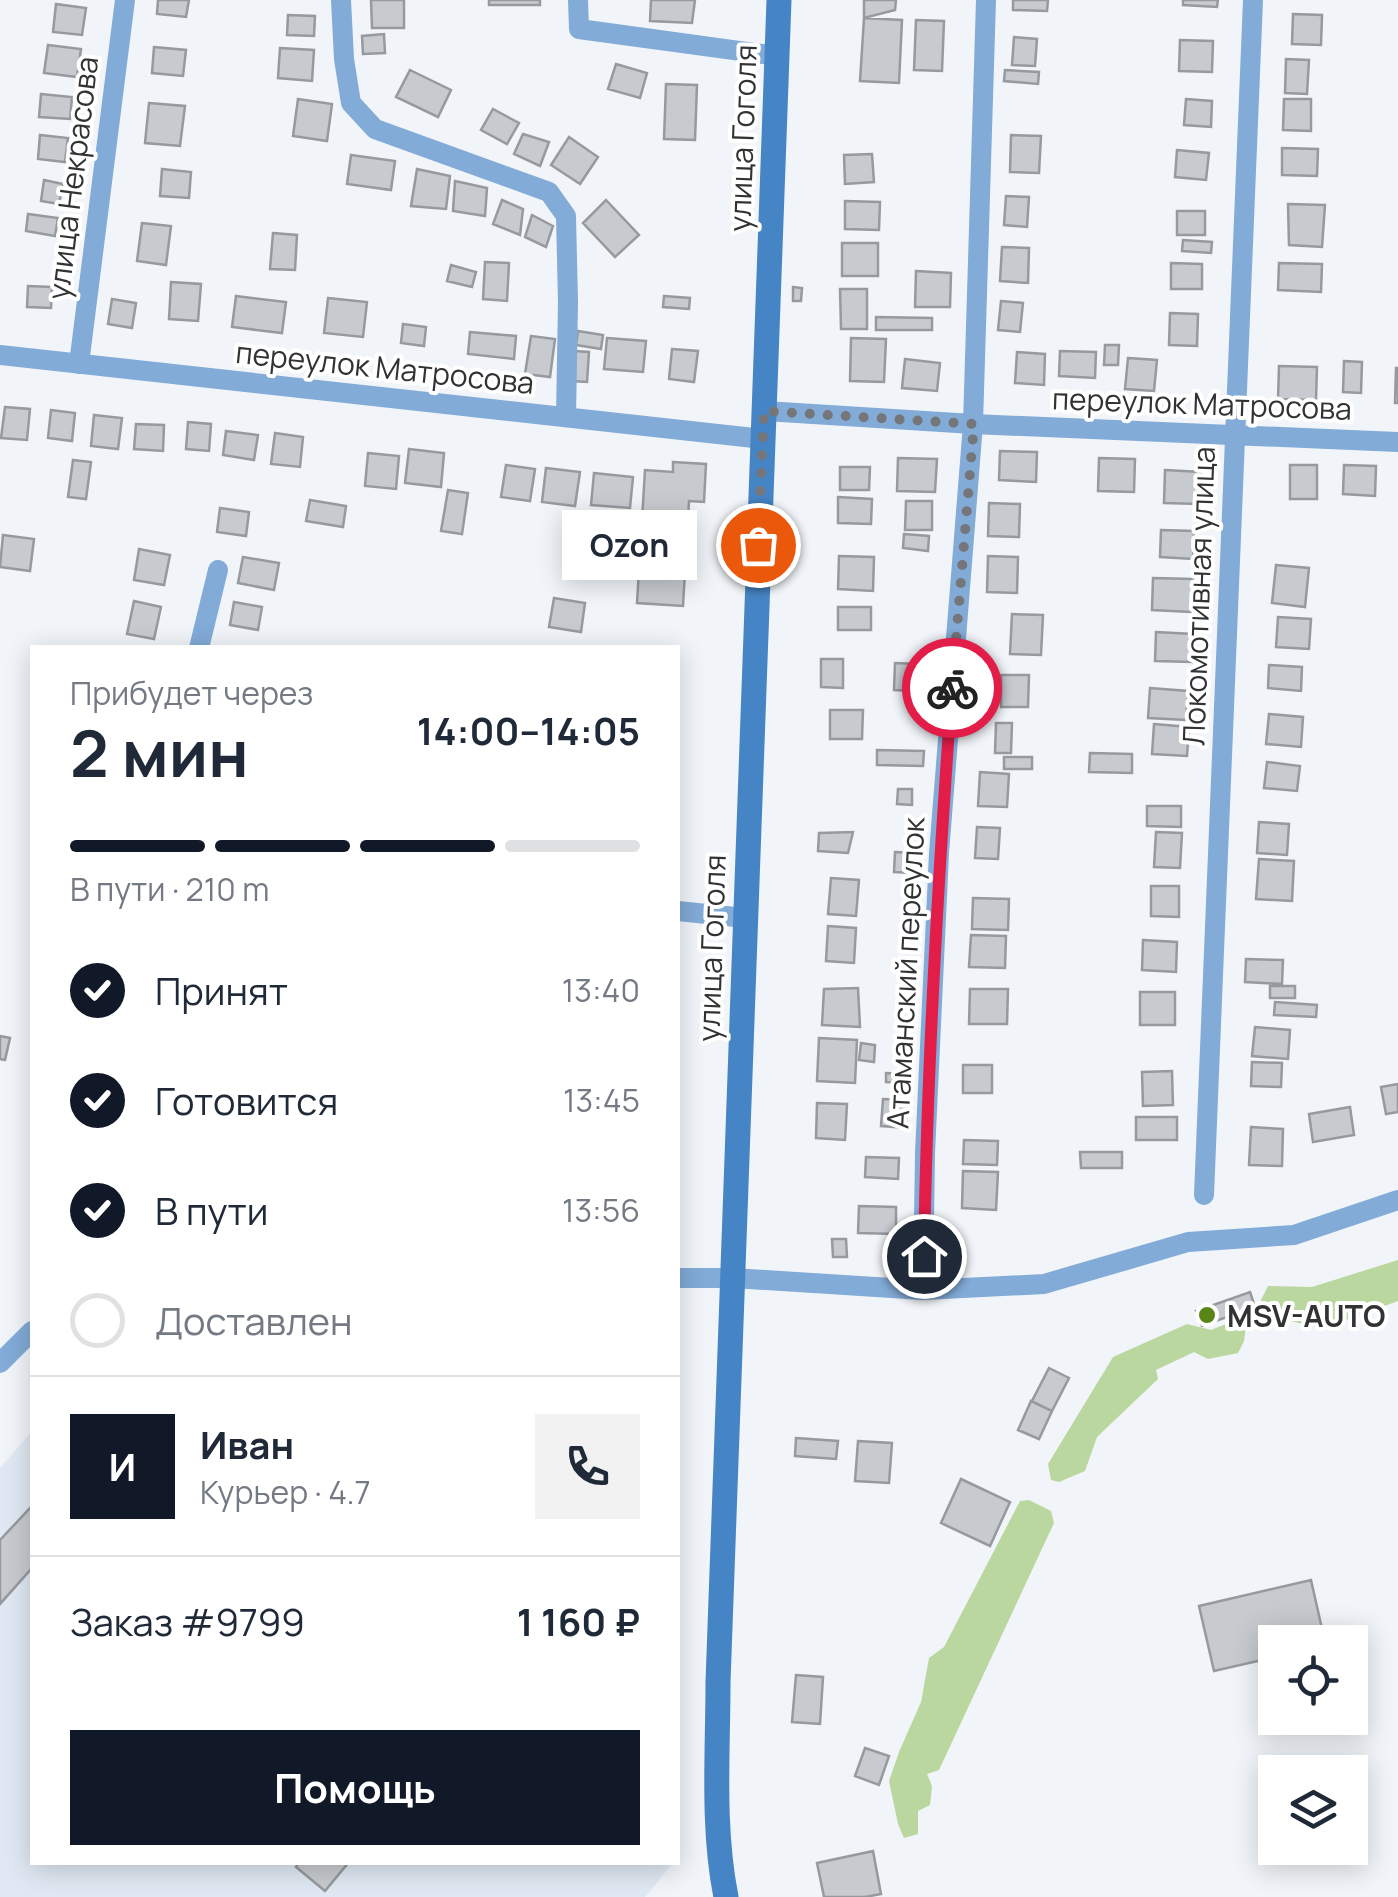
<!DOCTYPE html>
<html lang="ru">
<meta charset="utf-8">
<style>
:root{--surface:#fff;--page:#f2f2f3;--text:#1f2937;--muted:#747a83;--line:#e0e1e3;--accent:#111827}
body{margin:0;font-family:Manrope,sans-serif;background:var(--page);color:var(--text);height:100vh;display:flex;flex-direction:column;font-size:38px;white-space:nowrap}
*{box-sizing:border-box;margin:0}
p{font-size:32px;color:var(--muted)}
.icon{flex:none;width:55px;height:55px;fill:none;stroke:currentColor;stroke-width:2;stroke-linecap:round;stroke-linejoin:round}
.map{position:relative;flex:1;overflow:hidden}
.side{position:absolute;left:30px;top:645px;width:650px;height:1220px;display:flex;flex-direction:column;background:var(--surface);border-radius:0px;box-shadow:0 5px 25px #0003}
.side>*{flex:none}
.controls{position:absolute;left:1258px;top:1625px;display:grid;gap:20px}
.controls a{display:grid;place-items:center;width:110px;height:110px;border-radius:0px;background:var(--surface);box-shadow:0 5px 25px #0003;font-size:50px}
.pin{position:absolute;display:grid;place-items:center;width:85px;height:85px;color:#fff;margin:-42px;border:5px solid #fff;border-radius:50%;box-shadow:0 2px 10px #0007}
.courier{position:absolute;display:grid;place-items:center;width:100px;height:100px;margin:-50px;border:8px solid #e11d48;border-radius:50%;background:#fff;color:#222;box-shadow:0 2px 12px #0007}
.bubble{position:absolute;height:70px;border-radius:0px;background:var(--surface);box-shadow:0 5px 25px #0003;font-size:32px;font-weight:700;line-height:70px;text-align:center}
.summary em{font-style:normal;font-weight:700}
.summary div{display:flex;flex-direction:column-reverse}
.summary{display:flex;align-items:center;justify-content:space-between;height:170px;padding:0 40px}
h1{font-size:65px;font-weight:700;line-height:75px}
.bar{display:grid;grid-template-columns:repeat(4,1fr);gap:15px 10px;align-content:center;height:120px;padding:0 40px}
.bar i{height:12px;border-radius:8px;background:var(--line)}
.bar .current{background:var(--accent)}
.bar p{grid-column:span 4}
.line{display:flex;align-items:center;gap:25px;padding:0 40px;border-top:2px solid var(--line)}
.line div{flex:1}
.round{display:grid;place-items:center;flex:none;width:105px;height:105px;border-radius:0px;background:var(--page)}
ol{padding:0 40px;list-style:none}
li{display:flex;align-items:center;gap:30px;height:110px}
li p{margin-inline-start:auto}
li .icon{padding:10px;border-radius:50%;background:var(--accent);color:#fff;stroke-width:4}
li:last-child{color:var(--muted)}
li i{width:55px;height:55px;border:5px solid var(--line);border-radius:50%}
.cta{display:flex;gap:20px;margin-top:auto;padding:20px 40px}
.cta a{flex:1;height:115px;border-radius:0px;background:var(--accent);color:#fff;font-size:40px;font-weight:700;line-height:115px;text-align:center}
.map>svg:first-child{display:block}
.built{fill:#e0e9f3}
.green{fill:#b9d79e}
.building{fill:#c7cbcf;stroke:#96999d;stroke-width:2.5}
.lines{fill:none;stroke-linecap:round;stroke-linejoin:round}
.street{stroke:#82abd7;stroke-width:20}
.secondary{stroke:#4685c5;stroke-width:25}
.done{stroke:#747679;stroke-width:10;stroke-dasharray:0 18}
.route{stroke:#e11d48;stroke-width:12}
.poi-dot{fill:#578616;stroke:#fff;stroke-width:4}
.labels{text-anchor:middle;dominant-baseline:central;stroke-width:8;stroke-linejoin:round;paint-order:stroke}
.street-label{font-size:30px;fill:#313234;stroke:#fff}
.poi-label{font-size:30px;font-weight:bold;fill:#313234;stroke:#fff;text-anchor:start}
</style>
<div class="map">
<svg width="1398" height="1897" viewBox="0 0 1398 1897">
<rect width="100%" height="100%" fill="#f1f5f9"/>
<path class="built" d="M32 1431V1862L673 1863 645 1897H0V1468Z"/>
<path class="green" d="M1398 1260V1301L1322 1329 1280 1318 1246 1326 1244 1341 1238 1353 1208 1359 1194 1352 1156 1370 1158 1379 1097 1437 1085 1471 1059 1482 1051 1480 1048 1464 1113 1357 1187 1324 1211 1330 1255 1312 1268 1286 1312 1287Z
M1029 1500 1051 1511 1054 1523 939 1770 927 1774 932 1786 930 1805 918 1811V1834L904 1838 898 1824 889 1781 899 1752 921 1702 929 1658 944 1647 1020 1501Z"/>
<path class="building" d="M158 0H189L186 17 157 14Z
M371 0H404V28H372Z
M489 0H540V5H489Z
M651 0H695L692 23 650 21Z
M864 0H896L895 10 864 18Z
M1013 0H1048L1047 11 1013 10Z
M1183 0H1218L1217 7 1183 5Z
M56 4 86 8 82 35 53 32Z
M1293 14 1322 15 1321 45 1292 44Z
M288 15 315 16 314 36 287 35Z
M864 18 902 20 899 83 860 81Z
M916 20 944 21 942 71 914 70Z
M384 34 385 53 363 54 362 36Z
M1014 37 1037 39 1035 66 1012 65Z
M1180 40 1213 41 1212 72 1179 71Z
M48 45 81 49 77 77 44 73Z
M154 47 186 50 183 76 152 73Z
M280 48 314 50 312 81 278 78Z
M1286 59 1309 60 1307 94 1285 93Z
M616 64 647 73 640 98 608 89Z
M410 70 451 90 438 117 396 97Z
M1005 70 1039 72 1038 84 1004 81Z
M666 84 697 85 695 140 664 139Z
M41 94 72 97 70 119 39 117Z
M298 99 332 104 327 141 293 136Z
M1186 99 1212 101 1211 127 1184 125Z
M1284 99H1311V131L1283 130Z
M149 103 185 106 180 146 145 143Z
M493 109 519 123 507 144 481 130Z
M523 134 549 142 540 166 514 154Z
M40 135 68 138 65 162 38 159Z
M1011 135 1041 136 1039 173 1010 172Z
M569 137 598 157 580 184 551 165Z
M1282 148 1318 149 1317 176 1282 175Z
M1177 150 1209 153 1206 180 1175 177Z
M872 154 874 182 845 184 844 155Z
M351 155 395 161 391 190 347 184Z
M162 169 191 172 189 198 160 196Z
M417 169 450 176 446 209 411 206Z
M44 180 63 184 59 204 41 201Z
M455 181 487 188 485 216 453 211Z
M1006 196 1029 197 1027 227 1004 225Z
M502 200 523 209 520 235 493 224Z
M606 200 639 235 615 257 583 223Z
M845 201 880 202 879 230 845 229Z
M1288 204 1325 205 1322 247 1289 245Z
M1177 211H1205V235H1177Z
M28 214 58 218 55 236 26 231Z
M532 215 553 226 546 247 525 237Z
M142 223 171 226 166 265 137 261Z
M273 233 297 235 295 270 270 269Z
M1183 240 1212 242 1211 253 1182 251Z
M842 243H878V276H842Z
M1002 247 1029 248 1028 283 1000 281Z
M485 262 509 263 507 301 483 299Z
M1171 263 1202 264V289H1171Z
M1279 263 1322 264 1321 292 1278 290Z
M451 265 476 272 472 287 447 281Z
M916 271 951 273 950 307H915Z
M171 282 201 284 198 321 169 319Z
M28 286 52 287 51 308 27 307Z
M793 287 802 288 801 301H793Z
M840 289H867V329H841Z
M236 296 286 302 282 333 232 327Z
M664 296 690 298 689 309 663 307Z
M328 298 367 302 363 337 324 333Z
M112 299 136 303 132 328 108 324Z
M1001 301 1023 303 1020 332 998 330Z
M1170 313 1198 314 1197 346 1169 345Z
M876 317 932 318V330H876Z
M403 324 426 327 424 346 401 343Z
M578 331 603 335 601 349 576 345Z
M470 332 516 336 514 359 468 354Z
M531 336 555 339 550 377 525 374Z
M607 338 646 341 643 372 604 369Z
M851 338 886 339 884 382 850 381Z
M1105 345H1119L1118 365H1104Z
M672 349 698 351 694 382 669 379Z
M574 351 589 352 587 382 572 381Z
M1060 351 1096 352 1095 378 1059 376Z
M1017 352 1045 354 1044 385 1015 383Z
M1128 358 1157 360 1154 391 1125 389Z
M905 359 940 363 937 391 902 388Z
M1344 361 1362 362 1361 393 1343 392Z
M1279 366 1317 367 1316 400 1278 399Z
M1396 368H1398V403H1395Z
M5 407 30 409 27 440 1 438Z
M51 410 75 413 72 441 48 438Z
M94 415 122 418 118 449 91 446Z
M188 422 211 424 209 451 186 449Z
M136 424 164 425 163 451 134 449Z
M226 431 258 435 254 460 223 455Z
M275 433 303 437 300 467 271 464Z
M409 449 444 453 441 487 405 483Z
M1000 451 1037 452 1036 482 999 480Z
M368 453 399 456 396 489 365 486Z
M898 458 937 459 935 492 897 491Z
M1099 458 1135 459 1134 492 1098 491Z
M73 460 91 462 86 499 68 497Z
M673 462 706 464 704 502 689 501 683 606 637 603 645 470 673 472Z
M506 465 535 469 530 501 501 497Z
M1290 465H1317V499H1290Z
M1344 465 1376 466 1375 496 1343 494Z
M840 467H870L869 490H840Z
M546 468 580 472 575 506 542 502Z
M1165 470 1201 472 1200 504 1164 503Z
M594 473 633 477 630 508 591 505Z
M448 490 468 493 462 534 441 531Z
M838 497 872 499 871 524 838 523Z
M310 500 346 506 343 527 306 521Z
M906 501H932V530H905Z
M989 503 1020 504 1019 537 988 536Z
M220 508 249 512 246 536 217 532Z
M1161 530 1194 531 1193 559 1160 557Z
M904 534 929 536 928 551 903 548Z
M3 535 34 539 30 571 0 567Z
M139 549 170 555 164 585 134 580Z
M839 556 874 557 873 591 838 589Z
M988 556 1018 557 1017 593 987 592Z
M243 557 279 563 274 590 238 583Z
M1276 565 1309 568 1305 607 1272 603Z
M1153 578 1193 579 1191 612 1152 610Z
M554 598 585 603 581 632 549 627Z
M134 601 161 607 154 639 127 634Z
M234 602 262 607 258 630 230 625Z
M838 607H871V630H838Z
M1012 614 1043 615 1041 655 1010 654Z
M1278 617 1311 619 1309 649 1276 647Z
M1156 632 1193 634 1192 662 1155 661Z
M821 659H843V688L821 687Z
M895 663 917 664 916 691 894 690Z
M1269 665 1302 667 1301 691 1268 688Z
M1001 675H1029L1028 707H1001Z
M1150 688 1188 691 1186 720 1148 718Z
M830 710H863L862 739H830Z
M1269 714 1303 717 1301 747 1266 744Z
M996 723H1012L1011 753H995Z
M1154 724 1189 727 1187 756 1152 754Z
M877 750 924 751 923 766 877 765Z
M1090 753 1132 754V773L1089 772Z
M1004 757H1032V769H1004Z
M1267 762 1300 766 1297 791 1264 788Z
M980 772 1009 774 1007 807 978 806Z
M898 789H912V805L897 804Z
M1147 806H1181V827L1147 826Z
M1259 822 1289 824 1287 855 1257 853Z
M977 827 1000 828 998 859 975 858Z
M853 832 848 853 818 851 819 833Z
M1156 832 1182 833 1180 868 1154 867Z
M895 852 915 853 914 873 894 872Z
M1259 859 1294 861 1292 901 1256 899Z
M831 878 859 880 856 916 828 914Z
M1151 886H1179V917L1151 916Z
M973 898 1009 899 1008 930 972 929Z
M828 926 856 928 854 963 826 961Z
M971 935 1006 936 1005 968 969 967Z
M1143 940 1177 942 1176 972 1142 970Z
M1246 959 1283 960 1282 984 1245 982Z
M1270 986H1295V998H1270Z
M858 988 860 1027 822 1025 824 989Z
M970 989H1008L1007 1024H969Z
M1140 992H1175V1025H1140Z
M1275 1002 1317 1005 1316 1017 1274 1015Z
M1255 1027 1290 1030 1288 1059 1252 1056Z
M0 1036 10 1038 5 1060 0 1059Z
M819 1038 857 1040 855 1083 817 1081Z
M861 1043 875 1045 874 1062 859 1060Z
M1252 1062 1282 1063 1281 1087 1251 1086Z
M963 1065H992V1093H963Z
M1172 1071 1173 1105 1143 1106 1142 1072Z
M886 1073 903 1074 902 1083 886 1082Z
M1398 1084V1112L1386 1114 1381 1087Z
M883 1099 907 1100 906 1128 881 1126Z
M817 1103 847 1104 845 1140 816 1138Z
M1350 1107 1354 1135 1313 1142 1309 1114Z
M1136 1117H1177V1140H1136Z
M1251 1127 1283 1129 1282 1166 1249 1165Z
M964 1140 998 1141 997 1165 963 1164Z
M1080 1152H1122V1168H1081Z
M866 1157 899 1158 898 1179 865 1177Z
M963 1171 998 1172 996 1210 962 1208Z
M859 1206 896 1207V1234L858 1233Z
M832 1239H846L847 1257H833Z
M1250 1292 1255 1307 1202 1326 1196 1311Z
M1049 1368 1069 1378 1052 1411 1032 1401Z
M1031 1401 1052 1411 1039 1439 1018 1430Z
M796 1438 838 1441 836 1459 795 1456Z
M858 1441 892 1443 889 1483 855 1481Z
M961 1479 1010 1502 990 1546 941 1523Z
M32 1506V1568L0 1604V1540Z
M1311 1580 1325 1642H1275V1657L1214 1671 1199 1606Z
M796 1675 823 1677 820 1724 792 1722Z
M865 1748 889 1756 879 1785 855 1776Z
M873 1851 881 1894 865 1897H824L817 1863Z
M299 1862H349L325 1891 296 1867Z"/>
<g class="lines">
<path class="street" d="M341 0 344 59 351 103 375 129 549 192 566 216 568 302 566 417
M578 0 579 29 777 56
M0 355 763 439
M79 364 125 0
M765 411 973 424 1398 442
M199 648 218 570
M678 911 745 918
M1204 1195 1253 0
M678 1278H733L923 1290 1044 1284 1188 1242 1294 1235 1398 1200
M923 1290 925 1153 939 853 973 424 986 0
M0 1363 32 1331"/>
<path class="secondary" d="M726 1897C712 1827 718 1753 718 1682L779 0"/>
</g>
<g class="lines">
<path class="done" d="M758 545 764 411 974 424 952 688"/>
<path class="route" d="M924 1256C927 1067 938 877 952 688"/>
</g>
<circle class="poi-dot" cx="1207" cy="1315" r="10"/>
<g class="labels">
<g class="street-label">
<text transform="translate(742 138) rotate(-88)">улица Гоголя</text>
<text transform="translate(72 178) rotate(-83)">улица Некрасова</text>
<text transform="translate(385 367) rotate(6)">переулок Матросова</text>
<text transform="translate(1202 403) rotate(2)">переулок Матросова</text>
<text transform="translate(1198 596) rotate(-88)">Локомотивная улица</text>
<text transform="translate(711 948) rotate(-88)">улица Гоголя</text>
<text transform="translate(905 973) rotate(-87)">Атаманский переулок</text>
</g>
<g class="poi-label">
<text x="1227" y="1315">MSV-AUTO</text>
</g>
</g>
</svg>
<div class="controls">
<a><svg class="icon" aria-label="locate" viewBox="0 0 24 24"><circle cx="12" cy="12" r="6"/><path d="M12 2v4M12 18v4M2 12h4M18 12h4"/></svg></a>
<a><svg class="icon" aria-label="layers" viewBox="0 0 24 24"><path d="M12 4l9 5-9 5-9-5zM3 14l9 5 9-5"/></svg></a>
</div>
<div class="pin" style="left:758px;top:545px;background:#ea580c"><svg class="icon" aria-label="bag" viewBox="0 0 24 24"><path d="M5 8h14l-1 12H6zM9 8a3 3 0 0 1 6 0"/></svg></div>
<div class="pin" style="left:924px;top:1256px;background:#1f2937"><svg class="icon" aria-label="home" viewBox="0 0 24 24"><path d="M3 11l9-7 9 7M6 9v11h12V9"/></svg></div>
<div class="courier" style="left:952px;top:688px"><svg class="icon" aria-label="bike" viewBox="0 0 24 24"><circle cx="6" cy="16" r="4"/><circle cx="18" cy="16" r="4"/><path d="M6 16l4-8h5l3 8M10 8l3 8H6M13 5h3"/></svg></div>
<div class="bubble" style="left:562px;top:510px;width:135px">Ozon</div>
<section class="side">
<div class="summary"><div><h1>2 мин</h1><p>Прибудет через</p></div><em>14:00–14:05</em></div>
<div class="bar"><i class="current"></i><i class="current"></i><i class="current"></i><i></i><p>В пути · 210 m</p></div>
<ol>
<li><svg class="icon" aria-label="check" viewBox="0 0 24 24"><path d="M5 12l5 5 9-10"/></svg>Принят<p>13:40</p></li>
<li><svg class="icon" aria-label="check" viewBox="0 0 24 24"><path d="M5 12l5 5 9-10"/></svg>Готовится<p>13:45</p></li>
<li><svg class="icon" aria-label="check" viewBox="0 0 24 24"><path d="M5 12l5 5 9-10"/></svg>В пути<p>13:56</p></li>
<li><i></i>Доставлен</li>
</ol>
<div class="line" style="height:180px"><b class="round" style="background:var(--accent);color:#fff">И</b><div><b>Иван</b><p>Курьер · 4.7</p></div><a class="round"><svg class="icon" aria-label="phone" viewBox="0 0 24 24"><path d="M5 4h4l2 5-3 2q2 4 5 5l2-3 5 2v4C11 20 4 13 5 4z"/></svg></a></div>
<div class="line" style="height:130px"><div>Заказ #9799</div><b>1 160 ₽</b></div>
<div class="cta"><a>Помощь</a></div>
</section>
</div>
